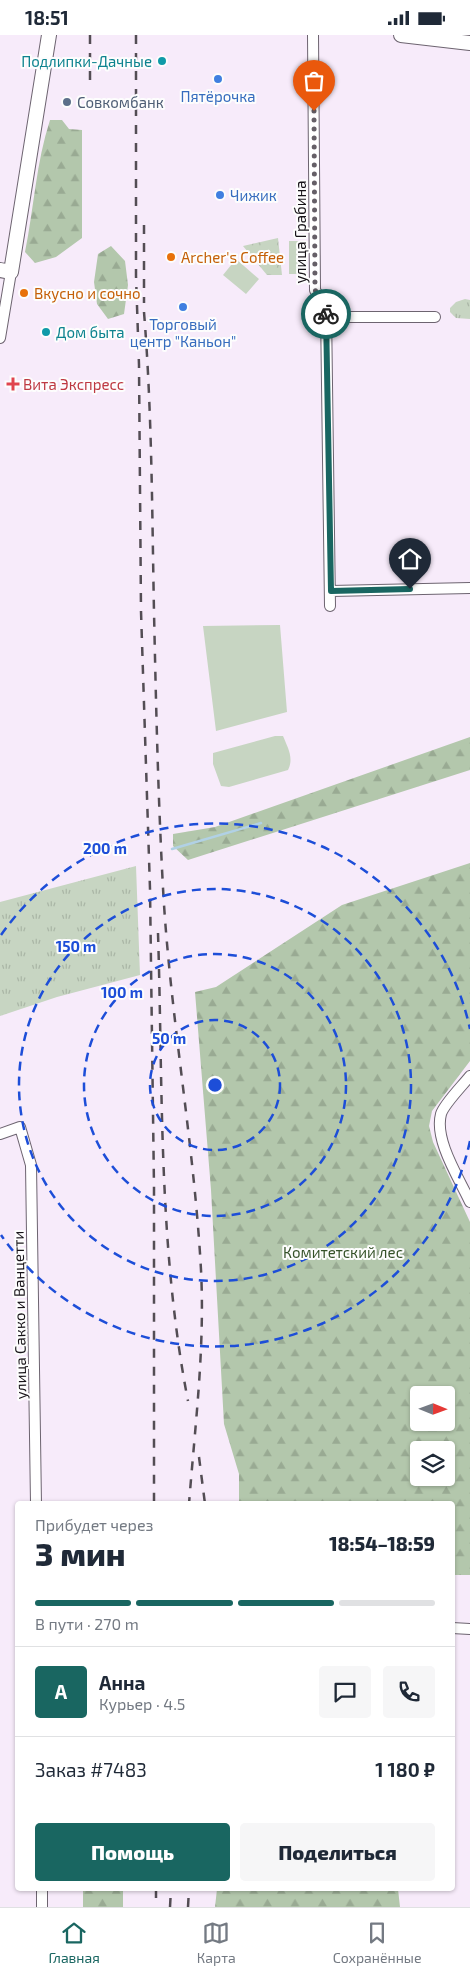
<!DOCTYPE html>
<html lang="ru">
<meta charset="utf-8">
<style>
:root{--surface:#fff;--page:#f6f6f7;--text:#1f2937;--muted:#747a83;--line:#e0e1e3;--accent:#196661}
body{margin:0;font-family:"Exo 2",sans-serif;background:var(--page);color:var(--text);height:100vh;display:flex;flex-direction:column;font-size:19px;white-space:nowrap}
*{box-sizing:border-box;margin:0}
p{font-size:16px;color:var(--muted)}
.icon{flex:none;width:28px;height:28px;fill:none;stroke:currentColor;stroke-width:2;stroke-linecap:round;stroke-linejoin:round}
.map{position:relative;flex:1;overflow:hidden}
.panel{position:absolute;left:15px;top:1466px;width:440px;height:390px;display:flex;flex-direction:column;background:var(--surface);border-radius:5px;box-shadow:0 1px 4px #0004}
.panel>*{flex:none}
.needle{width:32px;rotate:91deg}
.tools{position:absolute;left:410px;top:1351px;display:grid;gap:10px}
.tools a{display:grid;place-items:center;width:45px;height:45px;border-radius:5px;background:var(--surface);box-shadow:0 1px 4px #0004;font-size:25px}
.pin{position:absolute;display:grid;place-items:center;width:42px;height:42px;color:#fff;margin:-51px -21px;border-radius:50% 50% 50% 0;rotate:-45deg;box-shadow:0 0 5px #0007}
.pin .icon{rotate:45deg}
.courier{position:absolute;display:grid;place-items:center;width:50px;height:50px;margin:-25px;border:4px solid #196661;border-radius:50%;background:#fff;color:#222;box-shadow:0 1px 6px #0007}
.overview em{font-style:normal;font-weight:800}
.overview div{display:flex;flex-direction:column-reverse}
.overview{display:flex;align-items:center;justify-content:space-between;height:85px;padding:0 20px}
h1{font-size:32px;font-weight:800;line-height:38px}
.bar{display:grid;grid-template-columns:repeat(4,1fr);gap:8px 5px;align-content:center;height:60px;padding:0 20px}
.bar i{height:6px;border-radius:4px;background:var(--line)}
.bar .on{background:var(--accent)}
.bar p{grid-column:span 4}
.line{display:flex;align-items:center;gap:12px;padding:0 20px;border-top:1px solid var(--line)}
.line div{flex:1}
.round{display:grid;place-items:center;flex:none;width:52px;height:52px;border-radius:5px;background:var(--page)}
.primary-button{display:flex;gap:10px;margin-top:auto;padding:10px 20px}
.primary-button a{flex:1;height:58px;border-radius:5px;background:var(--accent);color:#fff;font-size:20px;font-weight:800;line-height:58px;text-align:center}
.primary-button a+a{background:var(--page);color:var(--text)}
.status{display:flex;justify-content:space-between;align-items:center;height:35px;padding:0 25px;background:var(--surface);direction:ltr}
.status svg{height:14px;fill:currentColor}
.menu{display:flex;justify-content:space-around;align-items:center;height:70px;border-top:1px solid var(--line);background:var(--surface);font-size:14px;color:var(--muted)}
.menu a{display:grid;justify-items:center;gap:2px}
.menu .on{color:var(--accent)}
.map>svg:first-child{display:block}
.grass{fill:url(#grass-tufts)}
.forest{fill:url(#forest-firs);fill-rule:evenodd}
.park{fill:url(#park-crowns)}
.garden{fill:#c7d5c2}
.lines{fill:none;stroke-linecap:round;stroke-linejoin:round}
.stream{stroke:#b1d1e5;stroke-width:2.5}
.street-casing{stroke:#6d6470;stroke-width:12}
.secondary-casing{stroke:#6d6470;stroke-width:16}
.street{stroke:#fff;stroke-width:10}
.secondary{stroke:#fff;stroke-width:14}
.rail{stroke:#534d54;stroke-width:2.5;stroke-dasharray:9 9;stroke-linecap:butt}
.done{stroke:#655f67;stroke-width:5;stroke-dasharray:0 9}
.route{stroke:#196661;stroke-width:6}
.ring{fill:none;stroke:#1d4ed8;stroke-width:2.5;stroke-dasharray:9 6}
.culture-dot{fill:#0f9aa8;stroke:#fdfdfd;stroke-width:2}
.shop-dot{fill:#3f7fe0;stroke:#fdfdfd;stroke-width:2}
.service-dot{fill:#5c6f8a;stroke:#fdfdfd;stroke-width:2}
.food-dot{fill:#e8710a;stroke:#fdfdfd;stroke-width:2}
.health-dot{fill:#e0444e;stroke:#fdfdfd;stroke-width:2}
.labels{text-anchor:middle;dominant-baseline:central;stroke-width:4;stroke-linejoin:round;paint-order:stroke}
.culture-label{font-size:15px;fill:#0d838f;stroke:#fdfdfd;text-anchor:end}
.shop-label{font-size:15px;fill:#366cbe;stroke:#fdfdfd}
.service-label{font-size:15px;fill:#4e5e75;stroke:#fdfdfd;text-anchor:start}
.street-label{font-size:15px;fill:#171318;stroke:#fdfdfd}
.food-label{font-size:15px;fill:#c56008;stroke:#fdfdfd;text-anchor:start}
.health-label{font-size:15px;fill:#be3a42;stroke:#fdfdfd;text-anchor:start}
.park-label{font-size:15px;fill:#355229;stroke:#fdfdfd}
.centre{fill:#1d4ed8;stroke:#fdfdfd;stroke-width:2.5}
.ring-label{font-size:15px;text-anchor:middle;font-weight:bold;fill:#1d4ed8;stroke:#fdfdfd;stroke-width:4;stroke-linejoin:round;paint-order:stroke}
</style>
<div class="status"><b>18:51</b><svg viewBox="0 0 49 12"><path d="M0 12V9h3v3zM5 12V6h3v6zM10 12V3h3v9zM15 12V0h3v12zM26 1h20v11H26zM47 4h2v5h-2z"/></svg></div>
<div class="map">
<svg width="470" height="1872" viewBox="0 0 470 1872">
<defs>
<pattern id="grass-tufts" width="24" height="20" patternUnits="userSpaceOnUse" patternTransform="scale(1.25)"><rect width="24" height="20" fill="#c7d5c2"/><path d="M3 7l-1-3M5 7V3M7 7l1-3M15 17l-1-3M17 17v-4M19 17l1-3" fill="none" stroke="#aab6a6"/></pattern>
<pattern id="forest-firs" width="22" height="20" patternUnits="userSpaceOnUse" patternTransform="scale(1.25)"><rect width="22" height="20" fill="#b3c7ac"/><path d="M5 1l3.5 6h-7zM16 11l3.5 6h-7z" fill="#99aa93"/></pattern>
<pattern id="park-crowns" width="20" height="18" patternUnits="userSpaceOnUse" patternTransform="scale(1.25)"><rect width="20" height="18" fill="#c7d5c2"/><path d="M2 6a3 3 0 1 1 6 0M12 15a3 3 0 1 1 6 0" fill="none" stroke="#aab6a6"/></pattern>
</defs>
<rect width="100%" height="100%" fill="#f7ebfa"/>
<path class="grass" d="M465 264 470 265V284L456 283 450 277V273L456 267Z
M136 831 140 940 57 962 0 981V867Z"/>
<path class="forest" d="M50 85H62L69 94 82 95V203L56 222 35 228 25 217C34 173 36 128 50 85Z
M111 211 125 226 128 250 124 279 108 284 97 269 94 247 98 219Z
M470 702V735L188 825 173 811V799L215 792Z
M470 828V1026L432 1076 429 1091 433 1107 470 1187V1540H453L452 1469H239V1439L224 1389 211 1155 195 957 216 952 342 870ZM419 1360H446V1388H419ZM419 1415H446V1442H419Z
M83 1854H123V1872H83Z
M217 1854H398L400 1872H215Z"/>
<path class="park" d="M278 203 282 240H267L243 211Z"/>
<path class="garden" d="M289 206H298V239H289Z
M236 224 259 244 246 259 223 240Z
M280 590 287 677 216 696 203 591Z
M275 701H283C288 713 294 723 288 735L229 752 221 751 213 729V718Z"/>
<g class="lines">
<path class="stream" d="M172 814 261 788"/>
<g class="street-casing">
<path id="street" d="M313 0 315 255 326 275 330 571
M326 282H435
M0 303 11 237
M331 556 470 553
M470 1041C463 1050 444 1069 441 1079 434 1105 459 1143 470 1167
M0 1099 20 1092 31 1130 36 1469
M452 1593 470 1594
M42 1854V1872"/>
</g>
<g class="secondary-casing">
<path id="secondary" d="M401 0 470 8
M0 235 11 237 49 0"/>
</g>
<use href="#street" class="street"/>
<use href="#secondary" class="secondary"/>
<path class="rail" d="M90 0V50
M136 0V241L139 330 141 576 150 854 154 1152V1469
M144 190V268
M144 277C152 377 152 476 154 577 156 669 158 761 163 853 170 981 194 1107 201 1235 205 1313 195 1391 189 1469
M158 898C163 1054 158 1212 188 1366
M199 1422 205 1469
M156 1854V1872
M170 1872 171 1854
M188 1872 189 1854"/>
</g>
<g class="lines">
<path class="done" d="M314 76 315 255 326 275V279"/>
<path class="route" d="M326 279 331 556 410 554"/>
</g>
<g class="ring">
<circle cx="215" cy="1050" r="65"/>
<circle cx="215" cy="1050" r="131"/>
<circle cx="215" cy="1050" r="196"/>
<path d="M470 1106A261 261 0 0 1 1 1200M1 900A261 261 0 0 1 470 994"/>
</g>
<g class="culture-dot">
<circle cx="162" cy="26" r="5"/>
<circle cx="46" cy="297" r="5"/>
</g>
<g class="shop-dot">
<circle cx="218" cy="44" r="5"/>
<circle cx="220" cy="160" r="5"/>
<circle cx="183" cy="272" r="5"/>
</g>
<circle class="service-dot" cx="67" cy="67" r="5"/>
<g class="food-dot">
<circle cx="171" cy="222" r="5"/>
<circle cx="24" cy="258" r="5"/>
</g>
<path class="health-dot" d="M10.5 341.5h5v5h5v5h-5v5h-5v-5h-5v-5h5z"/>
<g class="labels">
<g class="culture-label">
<text x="152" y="26">Подлипки-Дачные</text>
<text x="56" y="297" text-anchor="start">Дом быта</text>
</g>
<g class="shop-label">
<text x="218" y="61">Пятёрочка</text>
<text x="230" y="160" text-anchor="start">Чижик</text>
<text x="183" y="289">Торговый<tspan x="183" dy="17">центр "Каньон"</tspan></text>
</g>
<g class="service-label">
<text x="77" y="67">Совкомбанк</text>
</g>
<g class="street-label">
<text transform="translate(300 197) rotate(-90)">улица Грабина</text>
<text transform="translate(19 1280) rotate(-91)">улица Сакко и Ванцетти</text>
</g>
<g class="food-label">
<text x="181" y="222">Archer's Coffee</text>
<text x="34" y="258">Вкусно и сочно</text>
</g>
<g class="health-label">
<text x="23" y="349">Вита Экспресс</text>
</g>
<g class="park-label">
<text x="343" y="1217">Комитетский лес</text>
</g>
</g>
<circle cx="215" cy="1050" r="8" class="centre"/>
<g class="ring-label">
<text x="105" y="819">200 m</text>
<text x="76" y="917">150 m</text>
<text x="122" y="963">100 m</text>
<text x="169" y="1009">50 m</text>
</g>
</svg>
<div class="tools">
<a><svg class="needle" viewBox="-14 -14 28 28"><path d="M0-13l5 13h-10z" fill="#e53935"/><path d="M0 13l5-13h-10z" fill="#747a83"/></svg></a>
<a><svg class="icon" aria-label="layers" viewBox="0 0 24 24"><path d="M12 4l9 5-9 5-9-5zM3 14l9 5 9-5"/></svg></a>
</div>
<div class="pin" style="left:314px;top:76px;background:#ea580c"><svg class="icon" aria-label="bag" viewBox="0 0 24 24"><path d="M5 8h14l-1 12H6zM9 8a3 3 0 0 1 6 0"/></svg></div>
<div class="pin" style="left:410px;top:554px;background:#1f2937"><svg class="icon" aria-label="home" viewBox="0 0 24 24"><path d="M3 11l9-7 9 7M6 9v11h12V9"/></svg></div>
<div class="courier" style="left:326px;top:279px"><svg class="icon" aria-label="bike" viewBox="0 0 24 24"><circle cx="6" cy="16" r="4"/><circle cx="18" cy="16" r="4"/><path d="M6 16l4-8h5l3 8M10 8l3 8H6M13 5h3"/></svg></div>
<section class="panel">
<div class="overview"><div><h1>3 мин</h1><p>Прибудет через</p></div><em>18:54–18:59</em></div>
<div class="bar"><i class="on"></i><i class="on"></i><i class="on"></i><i></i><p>В пути · 270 m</p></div>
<div class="line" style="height:90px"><b class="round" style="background:var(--accent);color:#fff">А</b><div><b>Анна</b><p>Курьер · 4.5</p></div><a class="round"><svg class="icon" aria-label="chat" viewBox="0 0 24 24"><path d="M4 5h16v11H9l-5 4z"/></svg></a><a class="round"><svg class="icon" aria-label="phone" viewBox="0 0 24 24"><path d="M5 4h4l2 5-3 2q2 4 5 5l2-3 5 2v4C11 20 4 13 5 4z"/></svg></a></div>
<div class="line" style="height:65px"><div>Заказ #7483</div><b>1 180 ₽</b></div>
<div class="primary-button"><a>Помощь</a><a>Поделиться</a></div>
</section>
</div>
<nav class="menu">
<a class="on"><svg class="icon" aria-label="home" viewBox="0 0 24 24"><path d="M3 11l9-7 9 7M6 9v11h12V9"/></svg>Главная</a>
<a><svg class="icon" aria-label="map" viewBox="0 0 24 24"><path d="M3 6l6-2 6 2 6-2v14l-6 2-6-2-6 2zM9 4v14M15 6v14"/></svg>Карта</a>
<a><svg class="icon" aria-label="saved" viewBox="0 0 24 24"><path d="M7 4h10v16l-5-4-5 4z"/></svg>Сохранённые</a>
</nav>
